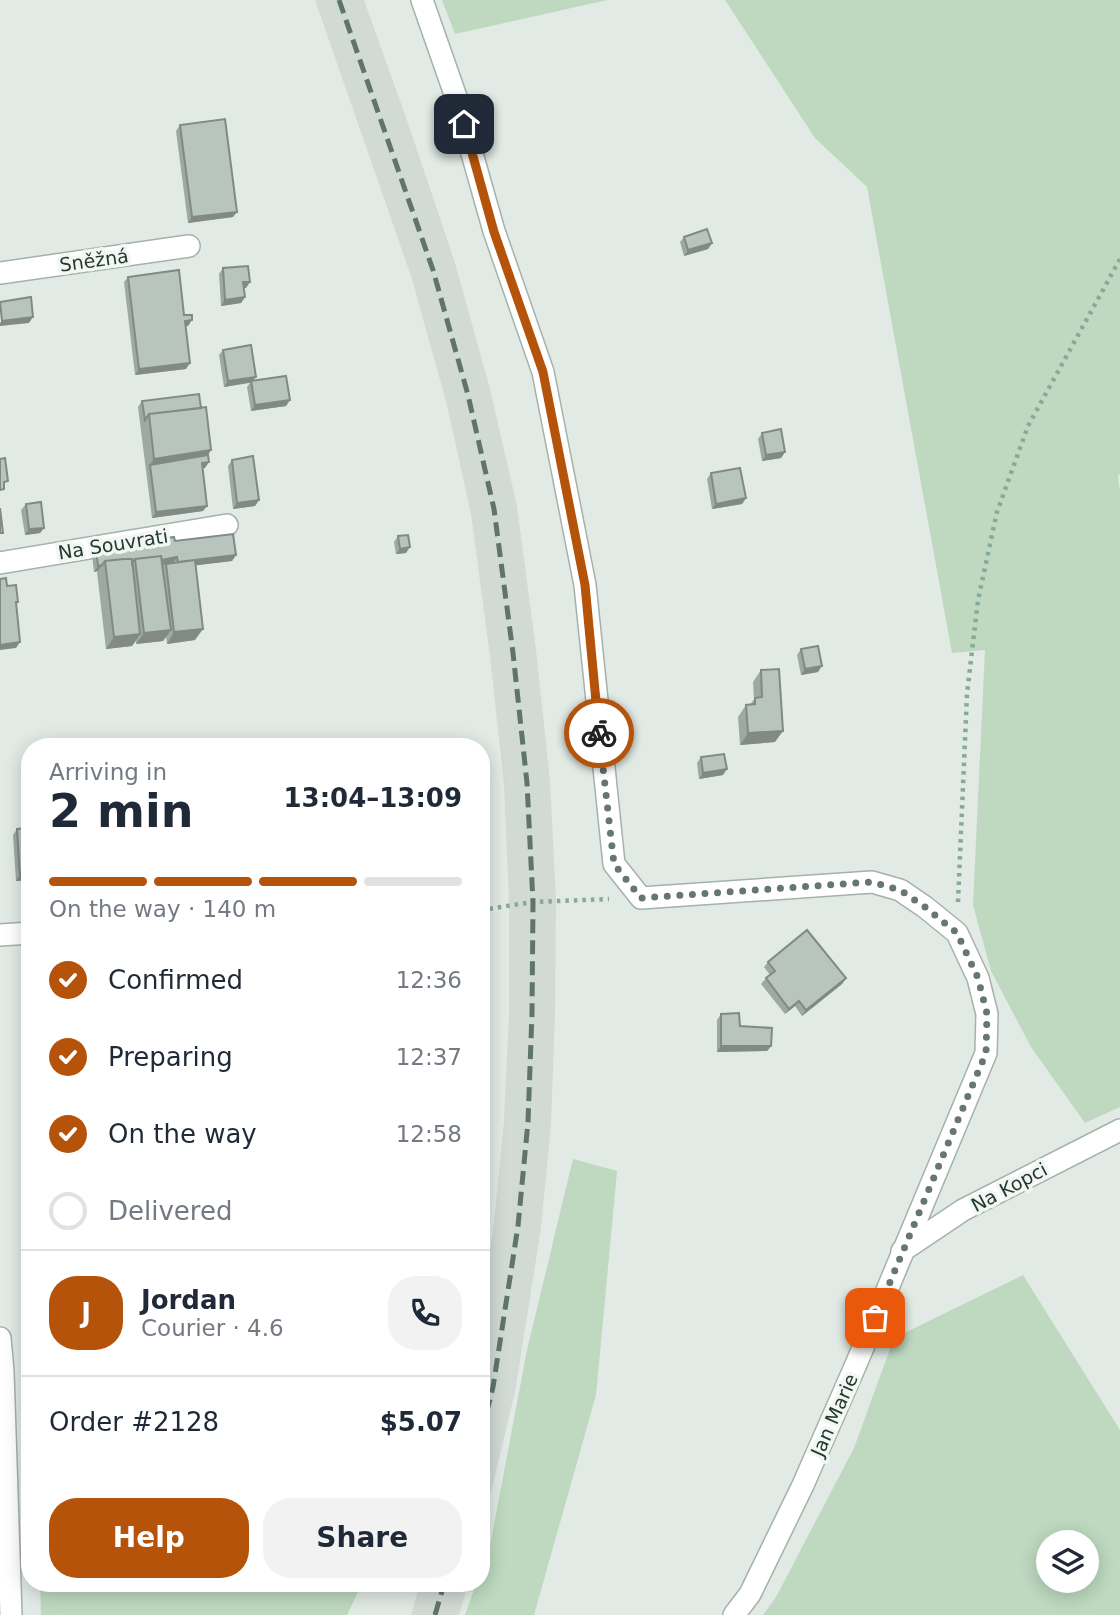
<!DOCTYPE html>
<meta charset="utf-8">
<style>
:root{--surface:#fff;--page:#f2f2f3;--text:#1f2937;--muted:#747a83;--line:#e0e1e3;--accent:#b45309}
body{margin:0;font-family:"DejaVu Sans",sans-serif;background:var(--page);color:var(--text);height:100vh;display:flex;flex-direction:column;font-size:26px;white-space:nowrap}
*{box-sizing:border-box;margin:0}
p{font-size:23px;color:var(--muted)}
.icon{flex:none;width:38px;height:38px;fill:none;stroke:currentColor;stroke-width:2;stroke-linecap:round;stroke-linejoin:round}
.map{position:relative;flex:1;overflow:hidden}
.details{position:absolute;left:21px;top:738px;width:469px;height:854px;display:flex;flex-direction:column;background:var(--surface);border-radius:28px;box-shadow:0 4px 18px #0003}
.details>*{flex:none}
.controls{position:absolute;left:1036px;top:1530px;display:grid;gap:14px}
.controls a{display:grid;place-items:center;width:63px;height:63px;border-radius:50%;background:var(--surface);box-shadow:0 4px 18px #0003;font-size:35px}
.pin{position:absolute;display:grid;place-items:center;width:60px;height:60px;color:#fff;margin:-30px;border-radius:14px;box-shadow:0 4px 10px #0006}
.courier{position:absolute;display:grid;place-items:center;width:70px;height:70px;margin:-35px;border:5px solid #b45309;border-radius:50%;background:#fff;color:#222;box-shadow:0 2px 9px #0007}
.overview em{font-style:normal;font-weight:600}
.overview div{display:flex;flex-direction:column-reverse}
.overview{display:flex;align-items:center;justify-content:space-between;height:119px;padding:0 28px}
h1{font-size:46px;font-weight:600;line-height:52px}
.bar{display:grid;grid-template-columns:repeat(4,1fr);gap:10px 7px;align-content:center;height:84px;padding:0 28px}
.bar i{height:9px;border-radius:5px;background:var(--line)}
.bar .active{background:var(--accent)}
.bar p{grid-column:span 4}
.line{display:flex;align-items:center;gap:18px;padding:0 28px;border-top:2px solid var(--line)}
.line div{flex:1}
.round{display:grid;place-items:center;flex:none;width:74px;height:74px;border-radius:28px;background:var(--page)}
ol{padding:0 28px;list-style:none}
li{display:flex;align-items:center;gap:21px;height:77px}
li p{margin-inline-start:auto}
li .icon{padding:7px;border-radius:50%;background:var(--accent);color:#fff;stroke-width:4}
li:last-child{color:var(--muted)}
li i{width:38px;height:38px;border:4px solid var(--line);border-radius:50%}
.button{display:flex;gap:14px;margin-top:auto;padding:14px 28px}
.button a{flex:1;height:80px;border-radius:28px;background:var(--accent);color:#fff;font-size:28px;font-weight:600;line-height:80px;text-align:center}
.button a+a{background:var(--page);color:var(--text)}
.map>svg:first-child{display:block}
.built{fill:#d1dad4}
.green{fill:#bed9c0;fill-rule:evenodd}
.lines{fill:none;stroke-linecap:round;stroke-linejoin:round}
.minor-casing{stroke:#a5b1ab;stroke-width:24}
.path{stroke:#86aa99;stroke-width:4.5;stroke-dasharray:3.5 5;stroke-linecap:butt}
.minor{stroke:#fff;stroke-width:21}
.rail{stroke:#5f756b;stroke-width:5;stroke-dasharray:14 7;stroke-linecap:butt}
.wall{fill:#9ea9a3}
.shaded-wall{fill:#818a85}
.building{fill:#b8c5be;stroke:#818a85;stroke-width:2}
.done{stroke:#66776f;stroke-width:7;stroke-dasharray:0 12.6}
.route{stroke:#b45309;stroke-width:9}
.labels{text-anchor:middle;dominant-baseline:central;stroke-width:7;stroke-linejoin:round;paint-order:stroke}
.street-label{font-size:19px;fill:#243930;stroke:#f2f7f4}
</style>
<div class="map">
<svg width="1120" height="1615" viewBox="0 0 1120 1615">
<rect width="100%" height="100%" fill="#e2eae5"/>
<path class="built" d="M315 0H364L409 126 455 263 490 389 517 506 536 650 550 781 556 901 555 1013 551 1124 541 1228 515 1392 481 1534V1309L494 1223 504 1121 509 1012V903L504 784 490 656 471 514 446 401 411 276Z
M420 1584H468L459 1615H411Z"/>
<path class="green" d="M442 0H607L455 34Z
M725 0H1120V474L1118 475 1120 492V1107L1085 1123 1031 1047 991 971 973 905 985 650 952 653 867 187 815 138Z
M573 1159 617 1171 596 1395 534 1615H465L476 1584H481V1569L490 1546 527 1350Z
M1023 1275 1120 1430V1615H763L776 1597 854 1448 894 1338ZM1048 1542H1087V1580H1048Z
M40 1584H362L347 1615H41Z"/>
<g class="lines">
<g class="minor-casing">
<path id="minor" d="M422 0 456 97 494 231 543 372 585 585 614 864 641 898 872 882 900 890 925 907 957 933 978 978 987 1014 986 1053 857 1362 803 1485 750 1594 734 1615
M0 273 189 246
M0 563 227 525
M0 935 30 933
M902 1251 963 1210 1120 1130
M0 1338 3 1371 11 1615"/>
</g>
<path class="path" d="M958 902 967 694 978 600 997 512 1028 426 1120 259
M481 910 533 902 609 899"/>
<use href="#minor" class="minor"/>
<path class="rail" d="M339 0 433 270 468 395 494 509 513 653 527 783 533 902 532 1013 528 1122 518 1226 493 1387 481 1435
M435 1615 444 1584"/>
</g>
<path class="wall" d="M180 125 233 217 188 223 176 131Z
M684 237 712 243 708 249 684 256 680 242Z
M223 268 246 288H244L245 297 241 303 221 306 219 274Z
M128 277 184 315 188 326H186V369L135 375 124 282Z
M223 350 253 381 290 400 286 406 251 411 247 387 250 383 224 387 219 355Z
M142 401 201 408 211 450 208 455 205 468H202L207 506 203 511 152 518 138 407Z
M762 433 785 452 781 458 762 461 758 439Z
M232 460 259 500 255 506 233 509 228 466Z
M711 473 746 498 742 504 712 509 707 479Z
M26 504 44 528 40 533 25 535 21 510Z
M398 536 406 553 396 554 394 542Z
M175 541 236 555 232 561 196 565 195 640 167 644 166 637 163 641 136 644V641L132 646 106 649 97 572 98 571 94 572 92 555 96 549Z
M801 649 818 672 801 675 797 655Z
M761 670 775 742 740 745 738 717 746 705H750L754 699 753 682Z
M701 757 723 775 699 779 697 763Z
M30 828V880L16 881 13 835 17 829Z
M768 962 846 978 842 984 802 1016 795 1006 785 1014 761 984 766 978 770 975 764 967Z
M27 971H30V1022H27L23 977Z
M721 1014 771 1046 767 1051 717 1052V1020Z"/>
<path class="shaded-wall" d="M237 212 233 217 188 223 192 217Z
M712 243 708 249 684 256 688 250Z
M243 282H250L246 288H239Z
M245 297 241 303 221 306 225 300Z
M33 317 29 323 0 326V323L2 321Z
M192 320 188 326 181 327 185 321Z
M190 363 186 369 135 375 139 369Z
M256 377 252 382 224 387 228 381Z
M290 400 286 406 251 411 255 405Z
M211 450 204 461 150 465 154 459Z
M785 452 781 458 762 461 766 455Z
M209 462 205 468 198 469 202 463Z
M746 498 742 504 712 509 716 504Z
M259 500 255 506 233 509 237 503Z
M207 506 203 511 152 518 156 512Z
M44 528 40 533 25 535 29 529Z
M410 547 406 553 396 554 400 549Z
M236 555 232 561 174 568 178 562Z
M177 557 173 563 136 569V564Z
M102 565 98 571 94 572 98 566Z
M203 629 195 640 167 644 174 632Z
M171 630 163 641 136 644 144 633Z
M140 634 132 646 106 649 114 637Z
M20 642 16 648 0 650V645Z
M822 666 818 672 801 675 805 669Z
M783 731 775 742 740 745 748 733Z
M727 769 723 775 699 779 703 773Z
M20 875H30V880L16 881Z
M846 978 842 984 802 1016 806 1010Z
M799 1001 795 1006 785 1014 789 1009Z
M721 1046H771L767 1051 717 1052Z"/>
<path class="building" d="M225 119 237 212 192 217 180 125Z
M707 229 712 243 688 250 684 237Z
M248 266 250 282H243L245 297 225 300 223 268Z
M179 270 184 315H192V320L185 321 190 363 139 369 128 277Z
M31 297 33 317 2 321 0 302Z
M251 345 256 377 228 381 223 350Z
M286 376 290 400 255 405 251 381Z
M199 394 201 408 149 414 145 420 142 401Z
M206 407 211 450 154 459 149 414Z
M781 429 785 452 766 455 762 433Z
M208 455 209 462 202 463 207 506 156 512 150 465Z
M253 456 259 500 237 503 232 460Z
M5 458 8 481 4 482V489L0 490V459Z
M740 468 746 498 716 504 711 473Z
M41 502 44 528 29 529 26 504Z
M0 508 3 533H0Z
M233 534 236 555 178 562 177 557 162 560 161 556 135 559 132 563V559H124L105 561 102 565 98 566 96 549 174 537 175 541Z
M408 535 410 547 400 549 398 536Z
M161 556 171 630 144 633 135 559Z
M124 559H132L140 634 114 637 105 561Z
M195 560 203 629 174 632 166 564Z
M6 578 7 586 16 585 18 602H16L20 642 0 645V579Z
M818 646 822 666 805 669 801 649Z
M779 669 783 731 748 733 746 705 755 704V698L762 697 761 670Z
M724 754 727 769 703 773 701 757Z
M30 828V875H20L17 829Z
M807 930 846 978 806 1010 799 1001 789 1009 766 978 775 971 768 962Z
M27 971H30V1003Z
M739 1013 740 1026 772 1028 771 1046H721V1014Z"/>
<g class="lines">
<path class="done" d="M599 733 614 864 641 898 872 882 900 890 925 907 957 933 978 978 987 1014 986 1053 875 1318"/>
<path class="route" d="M464 124 494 232 543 372 585 585 599 733"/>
</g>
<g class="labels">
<g class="street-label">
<text transform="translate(94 260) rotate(-8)">Sněžná</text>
<text transform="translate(113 544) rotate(-9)">Na Souvrati</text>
<text transform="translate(1009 1187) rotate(-28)">Na Kopci</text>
<text transform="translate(834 1415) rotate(-66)">Jan Marie</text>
</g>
</g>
</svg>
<div class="controls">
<a><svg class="icon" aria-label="layers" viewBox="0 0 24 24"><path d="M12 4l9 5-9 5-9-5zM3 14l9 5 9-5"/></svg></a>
</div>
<div class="pin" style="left:875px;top:1318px;background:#ea580c"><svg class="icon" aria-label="bag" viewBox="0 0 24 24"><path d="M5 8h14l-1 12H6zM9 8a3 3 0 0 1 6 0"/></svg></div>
<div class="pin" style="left:464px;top:124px;background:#1f2937"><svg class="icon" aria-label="home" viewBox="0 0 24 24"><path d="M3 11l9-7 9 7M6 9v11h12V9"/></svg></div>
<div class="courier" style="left:599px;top:733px"><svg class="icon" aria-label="bike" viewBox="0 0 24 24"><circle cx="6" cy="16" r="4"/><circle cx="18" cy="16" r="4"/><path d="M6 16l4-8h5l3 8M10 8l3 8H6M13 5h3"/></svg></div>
<section class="details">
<div class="overview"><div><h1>2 min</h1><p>Arriving in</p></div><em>13:04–13:09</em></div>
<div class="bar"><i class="active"></i><i class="active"></i><i class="active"></i><i></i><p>On the way · 140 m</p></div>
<ol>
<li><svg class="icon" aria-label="check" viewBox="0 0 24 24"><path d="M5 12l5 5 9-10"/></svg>Confirmed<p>12:36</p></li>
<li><svg class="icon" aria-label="check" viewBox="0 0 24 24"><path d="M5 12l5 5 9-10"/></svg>Preparing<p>12:37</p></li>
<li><svg class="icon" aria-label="check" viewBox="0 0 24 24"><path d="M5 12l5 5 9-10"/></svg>On the way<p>12:58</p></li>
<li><i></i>Delivered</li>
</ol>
<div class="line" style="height:126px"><b class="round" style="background:var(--accent);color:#fff">J</b><div><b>Jordan</b><p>Courier · 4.6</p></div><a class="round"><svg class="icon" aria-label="phone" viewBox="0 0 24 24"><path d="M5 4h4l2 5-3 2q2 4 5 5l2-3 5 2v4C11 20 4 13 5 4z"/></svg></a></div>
<div class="line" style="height:91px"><div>Order #2128</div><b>$5.07</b></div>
<div class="button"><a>Help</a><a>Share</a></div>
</section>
</div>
